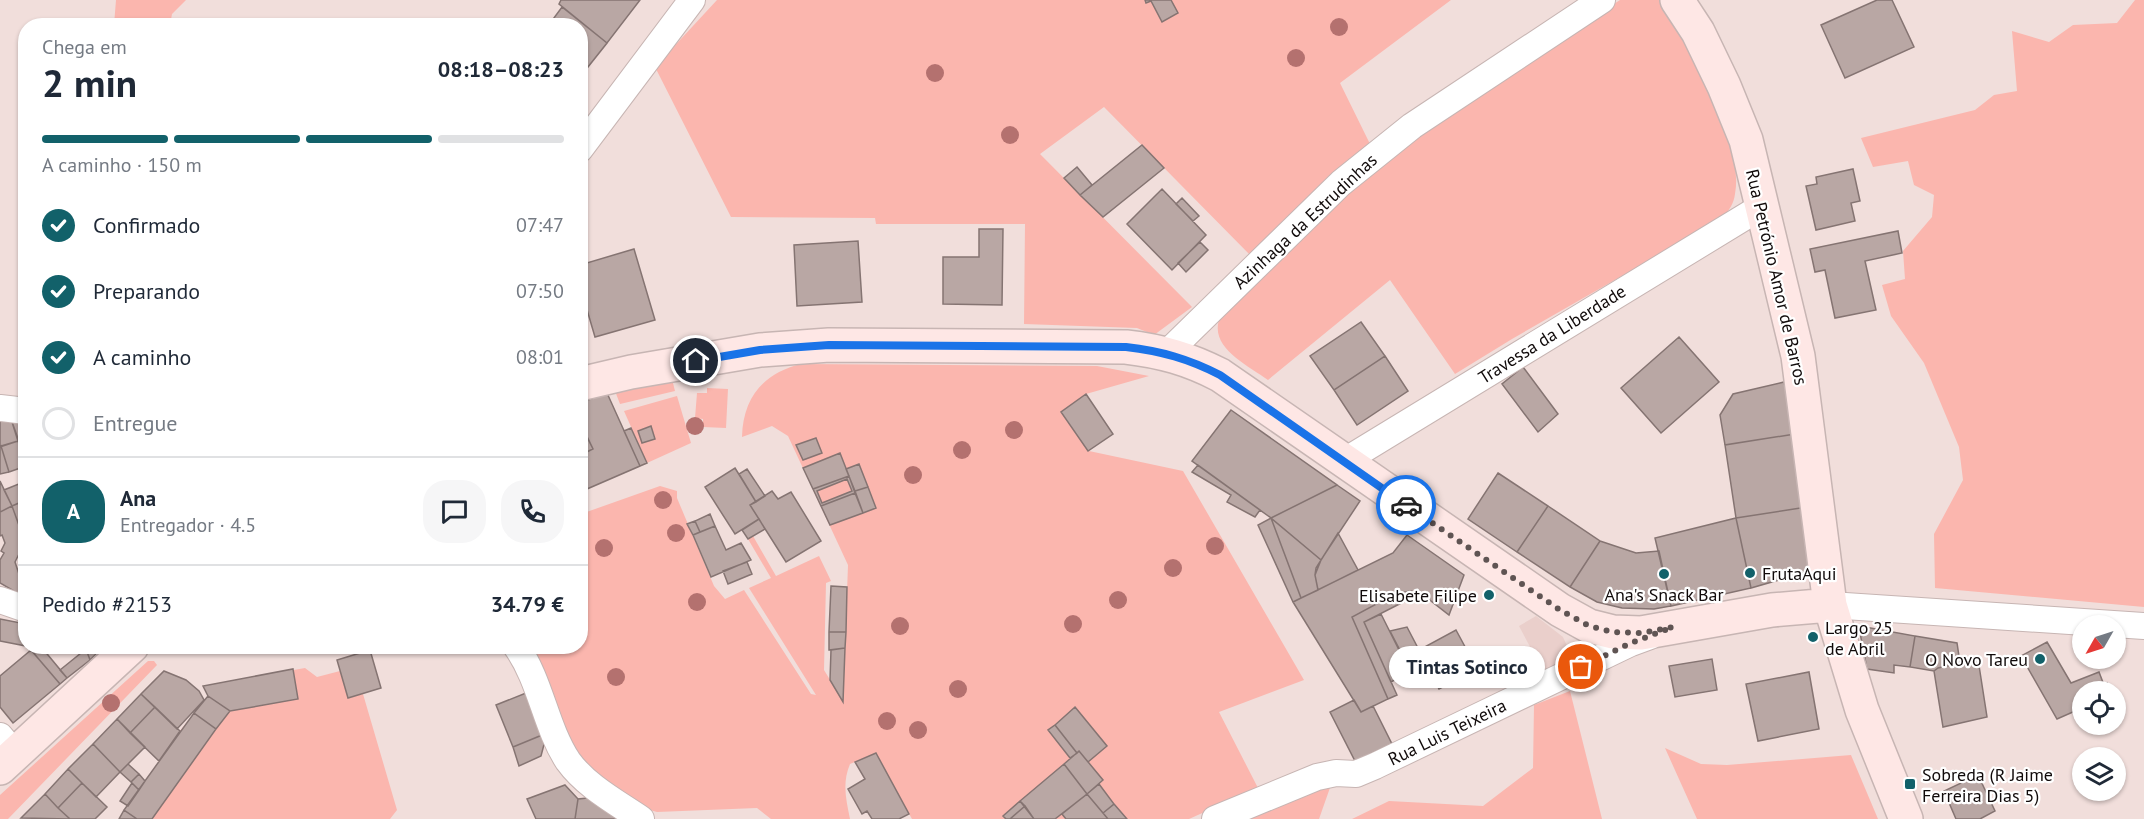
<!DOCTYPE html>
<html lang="pt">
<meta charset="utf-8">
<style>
:root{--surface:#fff;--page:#f6f6f7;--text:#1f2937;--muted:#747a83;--line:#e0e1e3;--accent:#12616a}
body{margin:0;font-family:"PT Sans",sans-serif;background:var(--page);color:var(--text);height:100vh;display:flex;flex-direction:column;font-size:22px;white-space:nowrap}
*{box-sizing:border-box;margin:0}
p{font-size:20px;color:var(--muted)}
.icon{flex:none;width:33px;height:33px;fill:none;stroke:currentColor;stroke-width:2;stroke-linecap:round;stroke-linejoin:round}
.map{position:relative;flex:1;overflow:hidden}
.details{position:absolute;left:18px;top:18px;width:570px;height:636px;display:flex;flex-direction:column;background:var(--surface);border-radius:24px;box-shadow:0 2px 4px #0004}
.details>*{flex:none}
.needle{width:39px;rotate:231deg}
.controls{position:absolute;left:2072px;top:615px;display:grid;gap:12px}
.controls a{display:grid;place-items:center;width:54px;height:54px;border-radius:50%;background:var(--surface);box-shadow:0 2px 4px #0004;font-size:30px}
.pin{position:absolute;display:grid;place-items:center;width:51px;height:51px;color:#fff;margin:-26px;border:3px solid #fff;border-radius:50%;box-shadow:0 2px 6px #0007}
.courier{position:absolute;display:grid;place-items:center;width:60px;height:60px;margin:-30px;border:4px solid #1a73e8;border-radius:50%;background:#fff;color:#222;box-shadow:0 2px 8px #0007}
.bubble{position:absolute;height:42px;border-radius:21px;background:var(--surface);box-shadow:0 2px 4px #0004;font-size:20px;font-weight:700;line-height:42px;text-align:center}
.headline em{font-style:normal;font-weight:700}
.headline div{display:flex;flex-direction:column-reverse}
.headline{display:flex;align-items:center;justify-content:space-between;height:102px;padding:0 24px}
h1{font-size:39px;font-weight:700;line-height:45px}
.bar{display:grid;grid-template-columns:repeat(4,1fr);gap:9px 6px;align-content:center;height:72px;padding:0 24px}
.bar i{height:8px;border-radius:4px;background:var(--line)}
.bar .selected{background:var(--accent)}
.bar p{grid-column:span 4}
.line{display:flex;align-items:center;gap:15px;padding:0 24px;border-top:2px solid var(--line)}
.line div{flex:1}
.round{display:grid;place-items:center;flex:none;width:63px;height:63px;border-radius:24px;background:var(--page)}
ol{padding:0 24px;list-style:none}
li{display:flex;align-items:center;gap:18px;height:66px}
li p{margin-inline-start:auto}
li .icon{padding:6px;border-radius:50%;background:var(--accent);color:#fff;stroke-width:4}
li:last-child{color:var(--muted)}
li i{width:33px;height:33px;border:3px solid var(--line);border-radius:50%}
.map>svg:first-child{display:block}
.built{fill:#eacfcb}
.green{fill:#fbb6ae}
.building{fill:#b9a7a4;stroke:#857472;stroke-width:1.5;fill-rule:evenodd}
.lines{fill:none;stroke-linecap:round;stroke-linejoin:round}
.street-casing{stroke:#c7b5b3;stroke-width:28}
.secondary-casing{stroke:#c7b5b3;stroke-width:36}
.street{stroke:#fff;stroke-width:26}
.secondary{stroke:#fee7e5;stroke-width:33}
.tree{fill:#b4716f}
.done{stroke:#5f5453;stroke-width:6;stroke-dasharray:0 10.8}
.route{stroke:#1a73e8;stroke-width:8}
.poi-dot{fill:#12616a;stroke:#fff;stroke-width:2}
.labels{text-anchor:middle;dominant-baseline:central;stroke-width:4.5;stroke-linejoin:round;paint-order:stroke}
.street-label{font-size:18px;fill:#100a0a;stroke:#fff}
.poi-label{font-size:18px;fill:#100a0a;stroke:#fff;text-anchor:start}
</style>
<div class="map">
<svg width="2144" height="819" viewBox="0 0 2144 819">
<rect width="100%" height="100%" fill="#f1dedb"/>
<path class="built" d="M1536 616 1563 637 1572 657 1544 673 1519 626Z"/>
<path class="green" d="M116 0H186L172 14 170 25H114Z
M717 0H1145L1146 3 1151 1 1162 22 1177 13 1171 0H1451L1340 83 1370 144 1252 257 1104 107 1040 154 1192 307 1154 335 1137 328 1024 324 1025 224H876L875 218 731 217 655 67Z
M1620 0H1661C1690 47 1745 138 1735 194 1734 204 1728 211 1723 218L1512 339 1455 374 1390 280 1268 380C1246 364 1206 346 1221 315L1326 211 1441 118Z
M2135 0H2144V607L1935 588 1934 534 1963 480 1959 447 1924 363 1891 316 1882 285 1905 279 1903 251 1932 217 1934 195 1914 185 1908 161 1873 167 1861 138 1975 110 1994 95 2017 91 2012 31 2049 42 2073 25 2117 23Z
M801 364 1097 366 1149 376 1086 394 1061 412 1089 451 1183 471 1304 680 1219 712 1258 788 1189 819H912L876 753 850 764C842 783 846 799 850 819H771L757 808 657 812 643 808 594 775 582 760 570 739 530 647 580 646 581 514 660 486 677 491V498L714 586 725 599 744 590 811 694 816 695 749 588 771 578 748 539 753 536 776 576 819 556 831 581 826 583 824 670 843 701 848 565 788 436 772 426 742 437C743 397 764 373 801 364Z
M672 379 675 391 620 404 615 391Z
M707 388 728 389 726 428 703 427V419L695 418 697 393H707Z
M677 396 691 443 647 463 624 411Z
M148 661H154L157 665 8 819H0V795Z
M305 668 317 677 340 671 348 698 363 694 397 810 390 819H119L180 731 208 696 203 686Z
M1570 691 1602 819H1352L1389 801 1483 806 1533 768 1534 705Z
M1665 748 1701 764 1727 765 1851 755 1878 819H1697Z
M1332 782 1319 819H1245Z"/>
<path class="building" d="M561 0H640L607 43 559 4Z
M1145 0H1171L1178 13 1162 22 1151 1 1146 3Z
M1877 0H1892L1914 47 1845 78 1821 25Z
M562 7 607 43 580 77V26H548Z
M1142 145 1164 168 1103 217 1080 195Z
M1077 167 1092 185 1080 195 1064 178Z
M1853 169 1860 201 1851 203 1855 221 1816 230 1806 186 1817 184 1816 177Z
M1162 189 1206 235 1172 270 1127 224Z
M1182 198 1199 216 1193 221 1176 204Z
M979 229H1003L1002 305 943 304V257H979Z
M1898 231 1902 253 1865 261 1876 310 1835 318 1825 270 1815 272 1810 249Z
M858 241 862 302 797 306 794 245Z
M1200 242 1208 250 1186 272 1178 263Z
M634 249 655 320 595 337 580 286V265Z
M1361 322 1385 356 1334 390 1310 356Z
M1679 337 1719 382 1661 433 1621 388Z
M1385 356 1408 391 1357 425 1334 390Z
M1523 367 1558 414 1538 432 1502 384Z
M1784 382 1795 434 1725 445 1720 415 1733 394Z
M607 393 640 466 580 492V455L593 449 580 422V403Z
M1086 394 1113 434 1088 451 1061 412Z
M1231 410 1337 485 1271 518 1192 461Z
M11 419 26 421V461Z
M11 419 18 441 0 447V420Z
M651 426 655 439 642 443 638 431Z
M631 428 647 463 640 466 624 431Z
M1795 434 1807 507 1736 518 1725 445Z
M586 435 593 449 585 453 580 445V437Z
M816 438 822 453 803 460 796 445Z
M18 441 26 466 9 472 1 446Z
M1 446 9 472 0 474V447Z
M840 453 849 476 813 489 803 468Z
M859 464 868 487 855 491 846 469Z
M1198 465 1260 510 1255 517 1227 502 1231 495 1192 472Z
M735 468 756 502 750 505 759 519 735 534 705 487Z
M747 469 765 496 756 502 739 474Z
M1498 473 1548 506 1517 552 1468 519Z
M849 476 855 493 821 506 813 489ZM847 479 852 491 822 503 817 491Z
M0 481 12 506 0 512Z
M26 481V500L12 506 4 490Z
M1337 485 1360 501 1321 560 1271 518Z
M868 487 876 508 863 513 855 491Z
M772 491 778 499 791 492 821 541 786 562 750 505Z
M855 493 863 513 830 525 821 506Z
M26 500V542H25L12 506Z
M12 506 25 542 15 562 24 589 19 594 0 583V560L4 553 1 551 5 543 2 535 0 536V512Z
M1548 506 1600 541 1570 587 1517 552Z
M1807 507 1813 558 1803 573 1751 588 1736 518Z
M710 514 715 526 700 532 695 521Z
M1271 518 1321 560 1315 575 1318 590 1301 598Z
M1271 518 1301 598 1293 602 1258 525Z
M1736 518 1751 588 1671 606 1655 538Z
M759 519 765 529 748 539 742 530Z
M695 521 700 532 693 535 687 524Z
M715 526 726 550 741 543 751 560 711 577 693 535Z
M1338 533 1358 570 1318 590 1315 575 1316 568Z
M1407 535 1464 575 1449 615 1427 598 1411 591 1395 594 1352 617 1388 699 1361 712 1293 602 1393 553Z
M1600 541 1636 553 1659 551 1671 606 1654 609 1622 608 1597 602 1570 587Z
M747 562 752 574 728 584 723 571Z
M831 586 847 587 846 632H829Z
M1411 591 1419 594 1364 622 1397 695 1388 699 1352 617 1395 594Z
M1381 614 1410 672 1391 682 1364 622Z
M0 619 26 624V646L0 641Z
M1407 627 1432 675 1417 683 1390 631Z
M1865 627 1915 636 1910 667 1894 665V673L1867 669 1860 633V630Z
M1456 630 1477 669 1439 689 1419 650Z
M829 632H846L845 648 829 650Z
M1915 636 1957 643 1960 663 1938 668 1934 671 1910 667Z
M2047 642 2071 683 2099 672 2104 685 2107 683 2110 692H2082V708L2057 719 2021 656Z
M85 646H98L97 653 90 660Z
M32 647 43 649 67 678 60 684 31 650Z
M845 648 843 702 830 680 831 650Z
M86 649 90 660 67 678 60 670Z
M31 650 60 684 13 723 0 707V676Z
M370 650 381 688 348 698 337 660Z
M1712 659 1717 690 1675 697 1669 666Z
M1978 659 1987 717 1943 727 1934 671 1938 668Z
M293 669 298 699 230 711 208 696 203 686Z
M164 671 186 680 199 691 204 700 177 729 141 694Z
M1809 672 1819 729 1758 741 1746 684Z
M531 691 547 733 513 747 496 705Z
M141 694 155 707 130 733 117 719Z
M208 696 230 711 216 729 194 713Z
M1354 700 1361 712 1373 706 1392 744 1355 761 1330 712Z
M155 707 180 731 159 761 130 733Z
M1075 707 1107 746 1088 762 1079 751 1077 753 1055 725Z
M194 713 216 729 152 819H137L124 810Z
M117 719 145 747 120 772 93 744Z
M1055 725 1077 753 1070 758 1048 730Z
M547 733 541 756 519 766 513 747Z
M93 744 120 772 96 797 68 769Z
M1079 751 1103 780 1087 794 1064 764Z
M876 753 909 814 899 819H872L867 811 862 814 848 789 865 779 855 762Z
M128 764 139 774 131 782 120 772Z
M1064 764 1087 794 1055 819H1034L1020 801Z
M68 769 82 783 58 808 45 794Z
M139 774 145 781 139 790 131 782Z
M1978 775 1995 811 1980 819H1956L1944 791Z
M82 783 107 807 95 819H70L58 808Z
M132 783 139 790 128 806 120 801Z
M1099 784 1114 804 1103 813 1087 794Z
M565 785 578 799 575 819H536L527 799Z
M45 794 58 808 70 819 21 818Z
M1087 794 1108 819H1066L1062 814Z
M598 797 623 819H575L578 799Z
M1020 801 1025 806 1010 819H1006L1003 816Z
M1114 804 1127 819H1108L1103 813Z
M1025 806 1034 819H1010Z
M124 810 137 819H119Z"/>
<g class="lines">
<g class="street-casing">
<path id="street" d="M580 149 692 0
M1167 353 1341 183 1412 126 1602 0
M0 408 26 411
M1343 462 1761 207
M0 600 26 609
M1830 605 2144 626
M516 646C541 681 545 726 568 761 586 786 616 802 641 819
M0 736 15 754
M1215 819 1317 777 1336 773 1356 774 1375 766 1631 643 1650 636"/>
</g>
<g class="secondary-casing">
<path id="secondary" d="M1677 0 1698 32 1724 86 1746 140 1798 356 1830 605 1862 710 1906 819
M580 384 631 372 760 350 829 345 1126 347C1161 351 1189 359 1220 375L1560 610 1589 626 1613 632 1641 633 1772 610 1830 605
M0 768 132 646"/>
</g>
<use href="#street" class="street"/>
<use href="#secondary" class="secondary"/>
</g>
<g class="tree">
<circle cx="1339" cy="27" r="9"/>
<circle cx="1296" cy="58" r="9"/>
<circle cx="935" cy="73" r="9"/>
<circle cx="1010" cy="135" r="9"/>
<circle cx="695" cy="426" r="9"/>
<circle cx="1014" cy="430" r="9"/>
<circle cx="962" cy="450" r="9"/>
<circle cx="913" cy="475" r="9"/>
<circle cx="663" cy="500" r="9"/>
<circle cx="676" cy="533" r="9"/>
<circle cx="1215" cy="546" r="9"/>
<circle cx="604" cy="548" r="9"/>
<circle cx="1173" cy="568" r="9"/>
<circle cx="1118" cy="600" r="9"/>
<circle cx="697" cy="602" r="9"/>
<circle cx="1073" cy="624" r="9"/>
<circle cx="900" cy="626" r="9"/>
<circle cx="616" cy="677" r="9"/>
<circle cx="958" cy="689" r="9"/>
<circle cx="111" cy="703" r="9"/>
<circle cx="887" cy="721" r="9"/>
<circle cx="918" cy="730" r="9"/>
</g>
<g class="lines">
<path class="done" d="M1406 505 1560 610 1589 626 1613 632 1641 633 1673 627 1631 643 1581 667"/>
<path class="route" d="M696 361 760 350 829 345 1126 347C1161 351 1189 359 1220 375L1406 505"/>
</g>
<g class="poi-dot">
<circle cx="1750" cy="573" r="6"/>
<circle cx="1664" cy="574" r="6"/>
<circle cx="1489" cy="595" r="6"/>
<circle cx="1813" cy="637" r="6"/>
<circle cx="2040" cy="659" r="6"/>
<rect x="1904" y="778" width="12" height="12" rx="3"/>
</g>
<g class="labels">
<g class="street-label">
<text transform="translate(1305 221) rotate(-43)">Azinhaga da Estrudinhas</text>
<text transform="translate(1777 277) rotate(77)">Rua Petrónio Amor de Barros</text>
<text transform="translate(1552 334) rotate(-32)">Travessa da Liberdade</text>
<text transform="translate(1447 732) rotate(-26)">Rua Luis Teixeira</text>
</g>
<g class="poi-label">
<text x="1762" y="573">FrutaAqui</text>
<text x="1664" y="594" text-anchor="middle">Ana's Snack Bar</text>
<text x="1477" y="595" text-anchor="end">Elisabete Filipe</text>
<text x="1825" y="627">Largo 25<tspan x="1825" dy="21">de Abril</tspan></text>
<text x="2028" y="659" text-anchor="end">O Novo Tareu</text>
<text x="1922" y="774">Sobreda (R Jaime<tspan x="1922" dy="21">Ferreira Dias 5)</tspan></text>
</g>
</g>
</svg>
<div class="controls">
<a><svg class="needle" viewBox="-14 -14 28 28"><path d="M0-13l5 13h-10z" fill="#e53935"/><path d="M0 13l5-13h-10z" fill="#747a83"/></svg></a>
<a><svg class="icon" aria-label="locate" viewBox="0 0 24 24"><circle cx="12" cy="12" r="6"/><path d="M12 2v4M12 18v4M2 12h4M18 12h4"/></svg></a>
<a><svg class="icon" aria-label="layers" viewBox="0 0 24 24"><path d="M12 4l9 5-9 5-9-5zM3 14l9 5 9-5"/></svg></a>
</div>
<div class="pin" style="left:1581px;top:667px;background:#ea580c"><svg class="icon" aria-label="bag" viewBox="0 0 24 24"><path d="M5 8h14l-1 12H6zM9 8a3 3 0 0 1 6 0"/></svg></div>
<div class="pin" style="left:696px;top:361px;background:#1f2937"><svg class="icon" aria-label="home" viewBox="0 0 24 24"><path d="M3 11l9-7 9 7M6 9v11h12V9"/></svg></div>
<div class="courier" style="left:1406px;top:505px"><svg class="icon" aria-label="car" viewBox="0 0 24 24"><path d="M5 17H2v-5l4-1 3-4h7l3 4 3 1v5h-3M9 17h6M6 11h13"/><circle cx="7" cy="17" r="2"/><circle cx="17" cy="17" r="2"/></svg></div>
<div class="bubble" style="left:1389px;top:646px;width:156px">Tintas Sotinco</div>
<section class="details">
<div class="headline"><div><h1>2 min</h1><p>Chega em</p></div><em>08:18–08:23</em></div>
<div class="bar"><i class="selected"></i><i class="selected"></i><i class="selected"></i><i></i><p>A caminho · 150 m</p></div>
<ol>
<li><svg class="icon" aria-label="check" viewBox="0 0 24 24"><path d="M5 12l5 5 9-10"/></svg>Confirmado<p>07:47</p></li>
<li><svg class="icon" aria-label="check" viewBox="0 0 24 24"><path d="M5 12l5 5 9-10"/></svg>Preparando<p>07:50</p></li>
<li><svg class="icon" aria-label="check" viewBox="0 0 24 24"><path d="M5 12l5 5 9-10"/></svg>A caminho<p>08:01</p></li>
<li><i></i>Entregue</li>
</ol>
<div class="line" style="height:108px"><b class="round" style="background:var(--accent);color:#fff">A</b><div><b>Ana</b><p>Entregador · 4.5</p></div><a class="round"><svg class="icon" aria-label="chat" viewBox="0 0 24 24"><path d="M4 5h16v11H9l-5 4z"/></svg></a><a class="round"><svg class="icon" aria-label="phone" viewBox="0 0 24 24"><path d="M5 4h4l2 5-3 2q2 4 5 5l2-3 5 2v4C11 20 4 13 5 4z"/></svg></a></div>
<div class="line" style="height:78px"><div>Pedido #2153</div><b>34.79 €</b></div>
</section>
</div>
